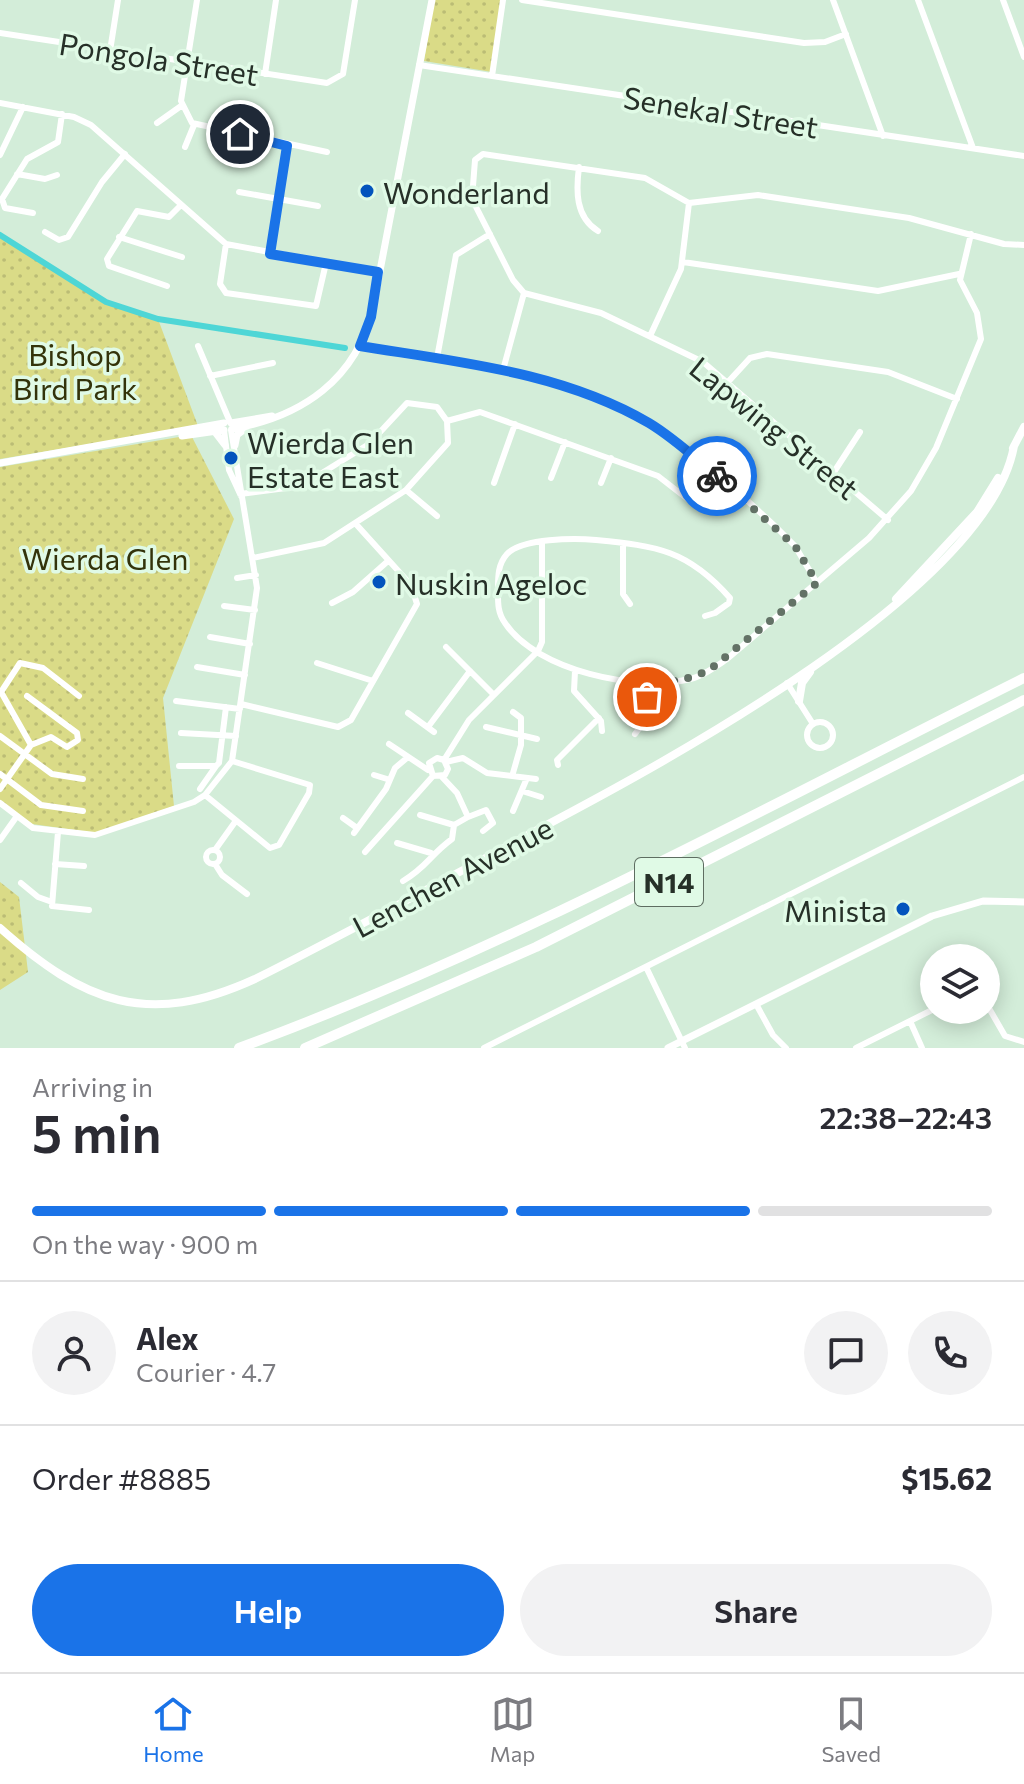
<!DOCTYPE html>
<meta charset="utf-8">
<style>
:root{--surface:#fff;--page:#f2f2f3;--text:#2b2b33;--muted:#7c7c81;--line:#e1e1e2;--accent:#1a73e8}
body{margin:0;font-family:Commissioner,sans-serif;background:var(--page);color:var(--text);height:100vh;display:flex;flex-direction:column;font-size:30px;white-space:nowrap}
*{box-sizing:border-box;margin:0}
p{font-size:26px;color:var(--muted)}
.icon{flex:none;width:44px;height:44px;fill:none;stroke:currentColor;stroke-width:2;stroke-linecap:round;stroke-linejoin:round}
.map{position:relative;height:1048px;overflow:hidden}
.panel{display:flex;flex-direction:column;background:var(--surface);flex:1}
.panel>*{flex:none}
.buttons{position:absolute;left:920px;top:944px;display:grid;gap:16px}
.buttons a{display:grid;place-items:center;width:80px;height:80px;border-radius:50%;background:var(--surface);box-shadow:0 4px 20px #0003;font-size:40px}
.pin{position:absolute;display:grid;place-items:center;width:68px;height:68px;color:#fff;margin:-34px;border:4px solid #fff;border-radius:50%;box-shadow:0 2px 8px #0007}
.courier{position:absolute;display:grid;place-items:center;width:80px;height:80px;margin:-40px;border:6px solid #1a73e8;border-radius:50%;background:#fff;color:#222;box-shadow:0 2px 10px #0007}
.overview em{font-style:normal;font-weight:600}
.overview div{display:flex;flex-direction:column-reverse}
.overview{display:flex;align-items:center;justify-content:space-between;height:136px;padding:0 32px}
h1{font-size:52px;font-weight:600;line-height:60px}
.bar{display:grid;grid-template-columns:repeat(4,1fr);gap:12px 8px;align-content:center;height:96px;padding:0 32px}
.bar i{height:10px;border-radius:6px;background:var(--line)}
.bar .active{background:var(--accent)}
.bar p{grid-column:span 4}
.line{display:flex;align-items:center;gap:20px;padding:0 32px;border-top:2px solid var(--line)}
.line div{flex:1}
.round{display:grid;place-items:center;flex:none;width:84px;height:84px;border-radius:42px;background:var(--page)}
.primary-button{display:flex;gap:16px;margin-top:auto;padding:16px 32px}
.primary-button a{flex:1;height:92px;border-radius:48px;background:var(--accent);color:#fff;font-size:32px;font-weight:600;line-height:92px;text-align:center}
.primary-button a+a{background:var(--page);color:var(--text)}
.tab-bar{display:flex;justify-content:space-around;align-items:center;height:112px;border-top:2px solid var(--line);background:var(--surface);font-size:22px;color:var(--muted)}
.tab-bar a{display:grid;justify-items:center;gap:4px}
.tab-bar .active{color:var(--accent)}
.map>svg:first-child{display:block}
.park{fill:url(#park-dots)}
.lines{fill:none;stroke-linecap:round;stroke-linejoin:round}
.canal{stroke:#4ed6d6;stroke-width:6}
.minor{stroke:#fff;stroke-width:6}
.tertiary{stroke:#fff;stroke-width:7}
.secondary{stroke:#fff;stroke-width:8}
.motorway{stroke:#fff;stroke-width:10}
.done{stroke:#637266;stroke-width:8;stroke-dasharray:0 14.4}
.route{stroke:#1a73e8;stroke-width:10}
.poi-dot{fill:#0354bd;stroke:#e0fae6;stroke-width:3}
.labels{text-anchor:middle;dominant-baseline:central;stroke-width:7;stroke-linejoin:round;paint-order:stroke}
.shield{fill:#e0fae6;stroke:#5e6d61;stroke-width:2}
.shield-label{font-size:28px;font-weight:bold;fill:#263028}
.street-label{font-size:30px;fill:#263028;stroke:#e0fae6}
.poi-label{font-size:30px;fill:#263028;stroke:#e0fae6;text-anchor:start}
.park-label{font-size:30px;fill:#33330a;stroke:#e0fae6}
</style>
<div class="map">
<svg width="1024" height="1048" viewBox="0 0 1024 1048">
<defs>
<pattern id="park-dots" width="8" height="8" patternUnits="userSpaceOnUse" patternTransform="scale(2)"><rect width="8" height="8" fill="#dadb87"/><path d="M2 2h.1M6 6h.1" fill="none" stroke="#bbbc75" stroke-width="1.8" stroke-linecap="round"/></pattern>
</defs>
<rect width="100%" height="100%" fill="#d3edd9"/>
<path class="park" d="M434 0H501L492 72 424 61Z
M0 235 106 302 158 319 198 426 0 459Z
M191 435 234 519 163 698 174 806 96 833 32 824 0 800V467Z
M0 882 19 897 28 972 0 990Z"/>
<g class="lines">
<path class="canal" d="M0 235 106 302 158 319 345 348"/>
<path class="minor" d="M197 0 181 101 192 123 327 152
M522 0 804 43 825 42 846 34
M833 0 883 136
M918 0 973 148
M1003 0 1024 57
M0 33 327 83 343 74 355 0
M110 51 118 0
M419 65 1024 156
M265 74 276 0
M492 76 503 0
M0 103 74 117 91 125 226 244 378 272
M157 123 181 106
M185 147 194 125
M0 155 23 107
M579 167C576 190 575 217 598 231
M17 174 45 179 57 175
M239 192 318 206
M33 213 5 208 2 199 27 159 58 142 62 114
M45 232 59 240 68 237 102 182 125 154
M119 237 182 257
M226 244 220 284 226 293 316 306 326 263
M270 254 287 146
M683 262 878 291 959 274
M167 286 109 266 107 259 137 211 169 217 181 205
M524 293 601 313 703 362 888 520
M650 336 681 269 689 203
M198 346 230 422
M360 346C458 362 565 371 652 425 697 452 739 493 778 529L795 546 817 583
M437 358 456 255 490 234
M503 370 524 293 513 280 472 199 475 160 483 154 645 178 689 203 758 195 909 218 1004 244 1024 245
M210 376 273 363
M728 382 750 358 767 354 888 372 957 399
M447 421 480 412 658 476 694 504
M224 430 229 470 241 496
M834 472 860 432
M551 478 565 442
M494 483 515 424
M601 483 611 458
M406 490 437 516
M240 494 301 486 369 444 407 403 437 407 447 421 448 443 406 490 324 543 253 558
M623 543V594L630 604
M237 578 256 575
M332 603 353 592 388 561
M224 606 255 610
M705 616 715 613 729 603 730 598C688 550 657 546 596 540 575 538 522 538 507 554 498 564 498 576 498 588 498 601 497 612 505 623 537 671 637 692 690 679 703 676 715 667 727 659L869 538 911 491 936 448 981 339 977 313 960 280 971 234
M210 637 250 644
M446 647 494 695
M317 663 373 681
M197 667 245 675
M575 671 574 691 601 721 602 731
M787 683 813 724
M176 701 240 709
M241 704 338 727 351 720 417 604 411 585 355 523
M674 706 675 681
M408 713 434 732
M807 735a13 13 0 1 1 26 0a13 13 0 1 1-26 0Z
M428 727 470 671
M486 727 537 739
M181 733 236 736
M635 734 644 722V681
M0 736 52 774 83 779
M389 744 428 770
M31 745 1 692 20 663 43 668 79 696
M444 760 469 720 538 651 542 642V541
M446 762 463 758 487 773 536 779
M558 765 557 760 599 718
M179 766H216L219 763 226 707
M513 773 521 745V718L513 712
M0 774 41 805 83 811
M374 775 387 779
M0 789 31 745 51 737 67 747 78 740 77 733 27 696
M200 789 216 766
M522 791 541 797
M205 795 270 848 279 845 309 793 310 785 232 761
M0 803 33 828 95 835 194 802 205 795 232 761 257 588 231 430
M513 811 527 778
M420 815 454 825
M468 817 486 810 493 823 483 831
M343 818 357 828
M58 832 52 906 89 910
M354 833 386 789 395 768 408 757
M0 840 17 816
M397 843 431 853
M215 850 235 822
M206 857a7 7 0 1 1 14 0a7 7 0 1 1-14 0Z
M365 852 433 776 445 775 448 769 444 760 437 758 429 763 433 776
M55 864 84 866
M215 864 222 875 247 894
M403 881C427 867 430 855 452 839L454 825 468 817 457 793 442 777
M21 883 38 897 52 902
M646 967 685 1048
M986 1003 1005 1036 1024 1042
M756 1004 773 1035 786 1048
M910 1021 922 1048
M484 1048 1024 777
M856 1048 934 1009"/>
<path class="tertiary" d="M231 423 272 416
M232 429C301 417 357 380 373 307L432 0
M215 432 225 445
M182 436 224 430
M235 445 237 435 245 429
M0 463 224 423
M668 1048 932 916 983 901 1024 902"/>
<path class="secondary" d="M1013 448 1024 427
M896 599 977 512 998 478
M799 701 802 683 810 672
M0 928C84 1003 148 1028 255 979 351 931 445 880 539 829 662 764 988 590 1014 446"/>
<path class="motorway" d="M239 1048C511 948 765 807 1024 678
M305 1048 536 947 1024 700"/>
</g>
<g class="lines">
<path class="done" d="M647 697V681H680L708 671 817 583 795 546 717 476"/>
<path class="route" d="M240 134 287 146 270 254 378 272 371 317 360 346C458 362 562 372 649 423 674 438 695 458 717 476"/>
</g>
<g class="poi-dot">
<circle cx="367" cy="191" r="8"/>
<circle cx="231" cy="458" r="8"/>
<circle cx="379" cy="582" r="8"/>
<circle cx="903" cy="909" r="8"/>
</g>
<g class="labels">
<rect class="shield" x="635" y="858" width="68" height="48" rx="6"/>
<g class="shield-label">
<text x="669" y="882">N14</text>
</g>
<g class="street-label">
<text transform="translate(159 58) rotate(9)">Pongola Street</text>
<text transform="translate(721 111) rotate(9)">Senekal Street</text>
<text transform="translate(775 427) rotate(39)">Lapwing Street</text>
<text transform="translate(452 876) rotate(-28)">Lenchen Avenue</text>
</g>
<g class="poi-label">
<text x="383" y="191">Wonderland</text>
<text x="247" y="441">Wierda Glen<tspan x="247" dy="34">Estate East</tspan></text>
<text x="395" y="582">Nuskin Ageloc</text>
<text x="887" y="909" text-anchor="end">Minista</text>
</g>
<g class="park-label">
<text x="75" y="353">Bishop<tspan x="75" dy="34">Bird Park</tspan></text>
<text x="105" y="557">Wierda Glen</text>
</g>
</g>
</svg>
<div class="buttons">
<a><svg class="icon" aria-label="layers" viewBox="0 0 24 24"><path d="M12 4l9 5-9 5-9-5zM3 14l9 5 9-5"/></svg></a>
</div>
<div class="pin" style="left:647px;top:697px;background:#ea580c"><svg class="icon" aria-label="bag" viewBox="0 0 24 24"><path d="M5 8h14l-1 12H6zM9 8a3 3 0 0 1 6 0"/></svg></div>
<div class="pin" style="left:240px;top:134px;background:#1f2937"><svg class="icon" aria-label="home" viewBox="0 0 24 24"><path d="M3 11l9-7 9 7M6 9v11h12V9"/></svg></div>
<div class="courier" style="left:717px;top:476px"><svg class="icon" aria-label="bike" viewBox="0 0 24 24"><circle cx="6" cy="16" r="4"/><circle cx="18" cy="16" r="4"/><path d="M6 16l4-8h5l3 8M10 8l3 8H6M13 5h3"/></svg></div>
</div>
<section class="panel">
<div class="overview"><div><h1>5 min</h1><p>Arriving in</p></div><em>22:38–22:43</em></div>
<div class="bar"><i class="active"></i><i class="active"></i><i class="active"></i><i></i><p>On the way · 900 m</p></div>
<div class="line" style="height:144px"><a class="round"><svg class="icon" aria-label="person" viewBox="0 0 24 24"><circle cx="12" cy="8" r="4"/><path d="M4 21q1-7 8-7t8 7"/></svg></a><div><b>Alex</b><p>Courier · 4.7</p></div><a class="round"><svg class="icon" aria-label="chat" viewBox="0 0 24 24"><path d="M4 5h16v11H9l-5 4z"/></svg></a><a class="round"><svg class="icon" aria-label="phone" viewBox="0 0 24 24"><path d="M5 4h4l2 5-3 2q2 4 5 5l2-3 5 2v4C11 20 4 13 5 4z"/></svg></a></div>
<div class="line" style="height:104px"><div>Order #8885</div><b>$15.62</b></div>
<div class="primary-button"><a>Help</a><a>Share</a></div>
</section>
<nav class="tab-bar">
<a class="active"><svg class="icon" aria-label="home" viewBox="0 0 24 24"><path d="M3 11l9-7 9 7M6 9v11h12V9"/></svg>Home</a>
<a><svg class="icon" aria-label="map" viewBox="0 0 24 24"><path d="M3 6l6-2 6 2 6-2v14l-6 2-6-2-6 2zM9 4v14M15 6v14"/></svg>Map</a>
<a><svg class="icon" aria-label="saved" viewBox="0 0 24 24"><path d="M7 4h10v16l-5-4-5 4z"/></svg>Saved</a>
</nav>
